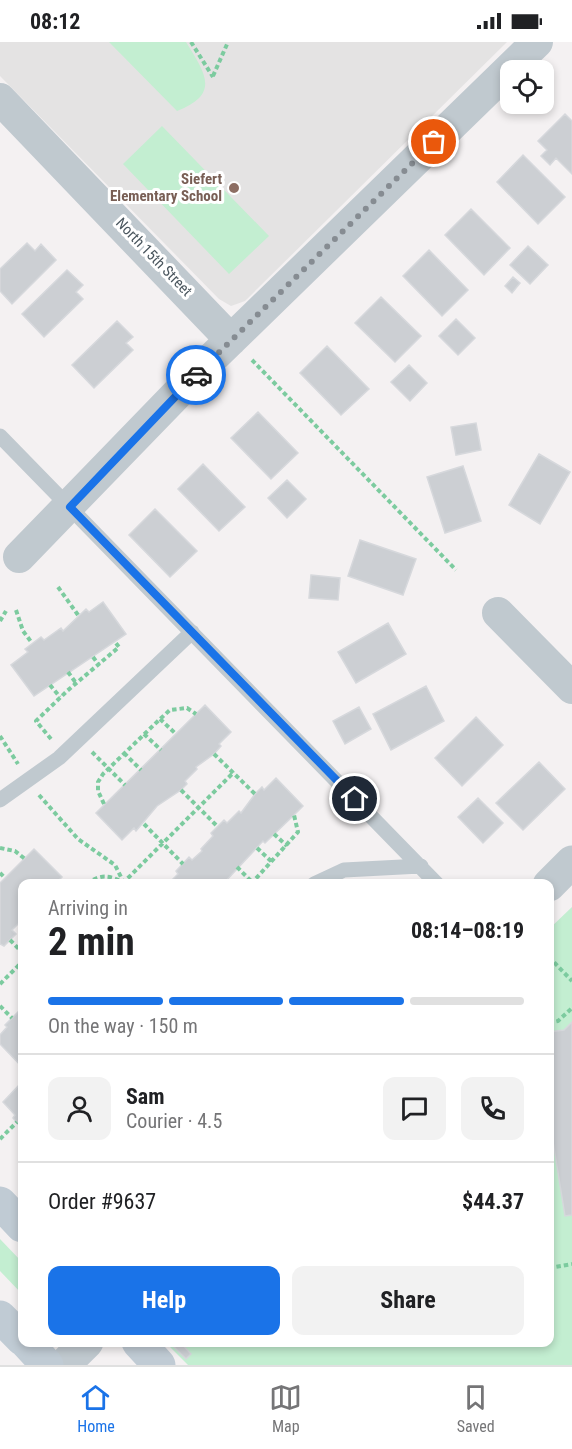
<!DOCTYPE html>
<meta charset="utf-8">
<style>
:root{--surface:#fff;--page:#f2f2f2;--text:#202124;--muted:#757577;--line:#e0e0e0;--accent:#1a73e8}
body{margin:0;font-family:"Roboto Condensed",sans-serif;background:var(--page);color:var(--text);height:100vh;display:flex;flex-direction:column;font-size:22px;white-space:nowrap}
*{box-sizing:border-box;margin:0}
p{font-size:20px;color:var(--muted)}
.icon{flex:none;width:33px;height:33px;fill:none;stroke:currentColor;stroke-width:2;stroke-linecap:round;stroke-linejoin:round}
.map{position:relative;flex:1;overflow:hidden}
.drawer{position:absolute;left:18px;top:837px;width:536px;height:468px;display:flex;flex-direction:column;background:var(--surface);border-radius:12px;box-shadow:0 3px 9px #0003}
.drawer>*{flex:none}
.fabs{position:absolute;left:500px;top:18px;display:grid;gap:12px}
.fabs a{display:grid;place-items:center;width:54px;height:54px;border-radius:12px;background:var(--surface);box-shadow:0 3px 9px #0003;font-size:30px}
.pin{position:absolute;display:grid;place-items:center;width:51px;height:51px;color:#fff;margin:-26px;border:3px solid #fff;border-radius:50%;box-shadow:0 2px 6px #0007}
.courier{position:absolute;display:grid;place-items:center;width:60px;height:60px;margin:-30px;border:4px solid #1a73e8;border-radius:50%;background:#fff;color:#222;box-shadow:0 2px 8px #0007}
.summary em{font-style:normal;font-weight:700}
.summary div{display:flex;flex-direction:column-reverse}
.summary{display:flex;align-items:center;justify-content:space-between;height:102px;padding:0 30px}
h1{font-size:39px;font-weight:700;line-height:45px}
.bar{display:grid;grid-template-columns:repeat(4,1fr);gap:9px 6px;align-content:center;height:72px;padding:0 30px}
.bar i{height:8px;border-radius:4px;background:var(--line)}
.bar .active{background:var(--accent)}
.bar p{grid-column:span 4}
.line{display:flex;align-items:center;gap:15px;padding:0 30px;border-top:2px solid var(--line)}
.line div{flex:1}
.round{display:grid;place-items:center;flex:none;width:63px;height:63px;border-radius:12px;background:var(--page)}
.button{display:flex;gap:12px;margin-top:auto;padding:12px 30px}
.button a{flex:1;height:69px;border-radius:12px;background:var(--accent);color:#fff;font-size:24px;font-weight:700;line-height:69px;text-align:center}
.button a+a{background:var(--page);color:var(--text)}
.status{display:flex;justify-content:space-between;align-items:center;height:42px;padding:0 30px;background:var(--surface);direction:ltr}
.status svg{height:16px;fill:currentColor}
.tab-bar{display:flex;justify-content:space-around;align-items:center;height:84px;border-top:2px solid var(--line);background:var(--surface);font-size:16px;color:var(--muted)}
.tab-bar a{display:grid;justify-items:center;gap:3px}
.tab-bar .active{color:var(--accent)}
.map>svg:first-child{display:block}
.education{fill:#e4e3e3}
.green{fill:#c3eed1}
.building{fill:#cccfd3;stroke:#d6d8dc;stroke-width:1.5}
.lines{fill:none;stroke-linecap:round;stroke-linejoin:round}
.path{stroke:#7ccb9f;stroke-width:4;stroke-dasharray:4.5 3;stroke-linecap:butt}
.service{stroke:#c0c9cf;stroke-width:15}
.minor{stroke:#c0c9cf;stroke-width:32}
.tertiary{stroke:#c0c9cf;stroke-width:33}
.secondary{stroke:#c0cbd4;stroke-width:33}
.done{stroke:#868c92;stroke-width:6;stroke-dasharray:0 10.8}
.route{stroke:#1a73e8;stroke-width:8}
.education-dot{fill:#8d6e63;stroke:#fff;stroke-width:2}
.labels{text-anchor:middle;dominant-baseline:central;stroke-width:6;stroke-linejoin:round;paint-order:stroke}
.education-label{font-size:15px;font-weight:bold;fill:#785e54;stroke:#fff;text-anchor:end}
.street-label{font-size:15px;fill:#4a565e;stroke:#fff}
</style>
<div class="status"><b>08:12</b><svg viewBox="0 0 49 12"><path d="M0 12V9h3v3zM5 12V6h3v6zM10 12V3h3v9zM15 12V0h3v12zM26 1h20v11H26zM47 4h2v5h-2z"/></svg></div>
<div class="map">
<svg width="572" height="1323" viewBox="0 0 572 1323">
<rect width="100%" height="100%" fill="#f4f1f2"/>
<path class="education" d="M0 0H507L245 259 231 264 219 257 0 34Z"/>
<path class="green" d="M109 0H186C205 31 221 52 177 69Z
M162 84 269 194 229 232 123 122Z
M572 865V1323H188L166 1301 549 1300V887Z
M0 1197 22 1220V1252L0 1229Z"/>
<path class="building" d="M565 72 572 79V132L556 116 550 123 541 114 547 108 538 99Z
M523 113 565 155 538 182 497 140Z
M471 167 510 206 484 233 445 193Z
M27 201 35 209 41 202 56 218 12 262 0 249V227Z
M528 204 548 223 530 242 510 223Z
M429 208 468 248 442 274 403 234Z
M67 228 83 243 76 250 83 257 44 295 22 272Z
M513 235 520 241 512 251 505 244Z
M381 255 421 294 395 320 355 281Z
M456 277 475 296 458 313 439 294Z
M117 279 133 295 126 301 133 308 94 346 72 323Z
M327 304 369 347 341 373 300 331Z
M409 323 427 341 410 359 391 340Z
M258 370 298 411 271 437 231 396Z
M476 381 481 408 456 413 451 385Z
M539 412 570 430 540 482 509 463Z
M203 422 245 465 219 489 178 447Z
M463 424 481 479 445 491 427 435Z
M287 438 306 457 287 476 268 456Z
M155 467 197 509 170 535 129 493Z
M360 498 416 517 403 553 348 534Z
M311 533 340 536 338 558 309 556Z
M103 560 126 592 34 654 11 623 28 610 25 607 41 595 44 598 61 586 63 589 86 567 89 570Z
M388 581 406 612 356 641 338 610Z
M426 644 444 679 391 708 373 672Z
M205 663 231 690 219 702 221 704 214 712 196 725 197 727 185 739 187 742 181 748 157 764 136 789 134 786 122 798 96 771Z
M359 665 371 687 345 702 333 679Z
M476 675 503 703 462 744 435 716Z
M539 720 565 747 523 788 496 761Z
M276 736 303 764 294 773 265 801 263 799 223 842H168L178 832 176 829 189 815 192 818 202 809 201 807 213 794 211 791 224 778 227 781 239 769 241 771 255 752 262 745 264 748Z
M478 756 503 781 483 801 458 775Z
M34 807 62 835 55 842H22V878L12 888 16 892 4 904 0 902V841Z
M19 969 22 971V1025L0 1002V993L7 985 5 983Z
M572 980V1173L565 1174 549 1075V990L564 988Z
M22 1040V1086L13 1076 15 1073 3 1060Z
M176 1300H180L191 1312 186 1317 173 1304Z"/>
<g class="lines">
<path class="path" d="M191 0 213 35
M213 34 228 0
M252 318 456 528
M58 545 78 573
M16 568 23 589 32 601
M0 579 6 569
M93 615 99 623
M68 630 76 641
M50 643 60 655
M160 677 176 692
M144 692 161 708
M0 694 18 722
M51 697 36 679 67 649 119 605 115 600
M92 710 125 743
M124 711 141 728
M214 712 255 752
M181 748 218 785
M39 753 78 797 115 823 124 841
M104 762 98 749V740L103 732 160 677 170 668 187 666 196 672
M144 782 183 822
M274 792 287 804
M0 806 15 809 25 817
M257 806 272 820
M237 825 252 840
M0 831 5 836
M87 842C101 831 109 834 124 840L234 730
M251 842 298 790 294 773
M10 898 22 910
M549 915 572 939
M0 942 22 920
M0 964 12 976
M549 981 558 979 572 966
M0 1097 17 1080
M549 1226 572 1222"/>
<path class="service" d="M0 394 437 842
M0 758 59 716 192 590
M314 842 344 828 421 824"/>
<path class="minor" d="M0 57 231 298
M19 515 206 322 537 0
M498 571 572 646"/>
<path class="tertiary" d="M549 843 572 820
M64 1323 87 1300"/>
<path class="secondary" d="M0 1161 22 1184
M0 1275 22 1297
M26 1300 47 1323
M138 1300 159 1323"/>
</g>
<g class="lines">
<path class="done" d="M196 333 434 100"/>
<path class="route" d="M196 333 70 465 355 757"/>
</g>
<circle class="education-dot" cx="234" cy="146" r="6"/>
<g class="labels">
<g class="education-label">
<text x="222" y="137">Siefert<tspan x="222" dy="17">Elementary School</tspan></text>
</g>
<g class="street-label">
<text transform="translate(154 215) rotate(46)">North 15th Street</text>
</g>
</g>
</svg>
<div class="fabs">
<a><svg class="icon" aria-label="locate" viewBox="0 0 24 24"><circle cx="12" cy="12" r="6"/><path d="M12 2v4M12 18v4M2 12h4M18 12h4"/></svg></a>
</div>
<div class="pin" style="left:434px;top:100px;background:#ea580c"><svg class="icon" aria-label="bag" viewBox="0 0 24 24"><path d="M5 8h14l-1 12H6zM9 8a3 3 0 0 1 6 0"/></svg></div>
<div class="pin" style="left:355px;top:757px;background:#1f2937"><svg class="icon" aria-label="home" viewBox="0 0 24 24"><path d="M3 11l9-7 9 7M6 9v11h12V9"/></svg></div>
<div class="courier" style="left:196px;top:333px"><svg class="icon" aria-label="car" viewBox="0 0 24 24"><path d="M5 17H2v-5l4-1 3-4h7l3 4 3 1v5h-3M9 17h6M6 11h13"/><circle cx="7" cy="17" r="2"/><circle cx="17" cy="17" r="2"/></svg></div>
<section class="drawer">
<div class="summary"><div><h1>2 min</h1><p>Arriving in</p></div><em>08:14–08:19</em></div>
<div class="bar"><i class="active"></i><i class="active"></i><i class="active"></i><i></i><p>On the way · 150 m</p></div>
<div class="line" style="height:108px"><a class="round"><svg class="icon" aria-label="person" viewBox="0 0 24 24"><circle cx="12" cy="8" r="4"/><path d="M4 21q1-7 8-7t8 7"/></svg></a><div><b>Sam</b><p>Courier · 4.5</p></div><a class="round"><svg class="icon" aria-label="chat" viewBox="0 0 24 24"><path d="M4 5h16v11H9l-5 4z"/></svg></a><a class="round"><svg class="icon" aria-label="phone" viewBox="0 0 24 24"><path d="M5 4h4l2 5-3 2q2 4 5 5l2-3 5 2v4C11 20 4 13 5 4z"/></svg></a></div>
<div class="line" style="height:78px"><div>Order #9637</div><b>$44.37</b></div>
<div class="button"><a>Help</a><a>Share</a></div>
</section>
</div>
<nav class="tab-bar">
<a class="active"><svg class="icon" aria-label="home" viewBox="0 0 24 24"><path d="M3 11l9-7 9 7M6 9v11h12V9"/></svg>Home</a>
<a><svg class="icon" aria-label="map" viewBox="0 0 24 24"><path d="M3 6l6-2 6 2 6-2v14l-6 2-6-2-6 2zM9 4v14M15 6v14"/></svg>Map</a>
<a><svg class="icon" aria-label="saved" viewBox="0 0 24 24"><path d="M7 4h10v16l-5-4-5 4z"/></svg>Saved</a>
</nav>
